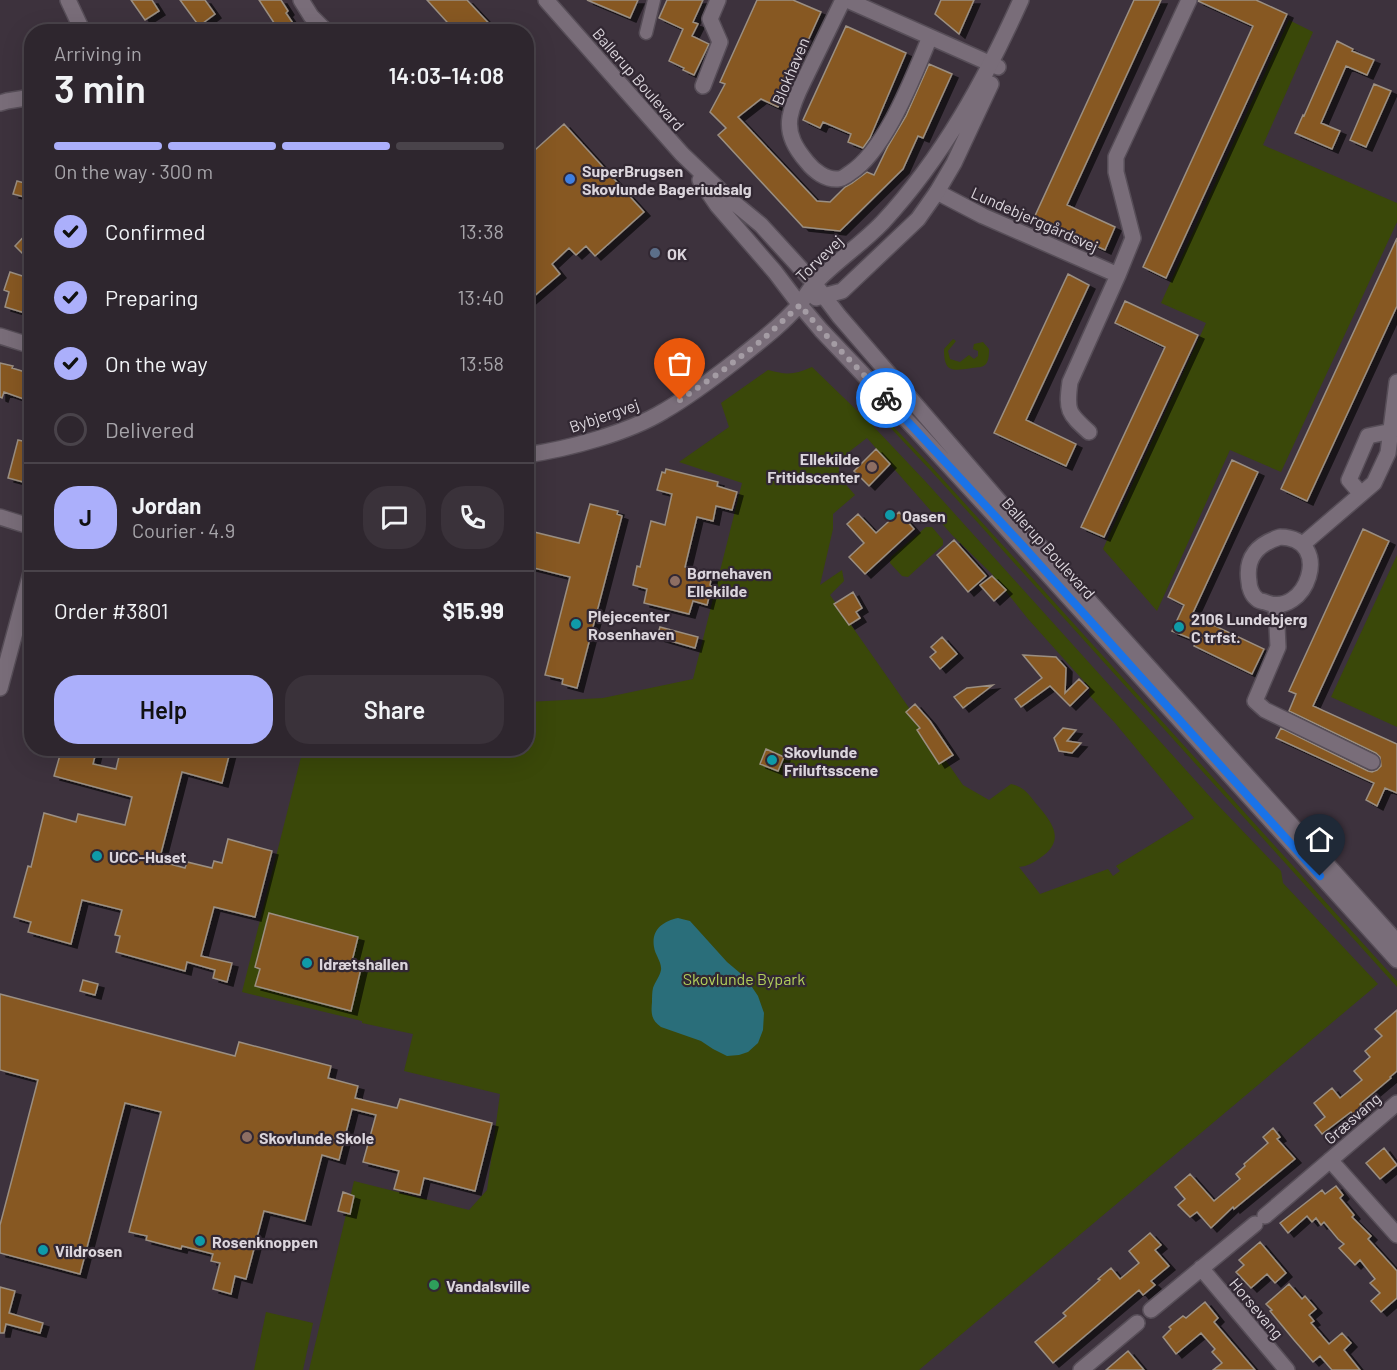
<!DOCTYPE html>
<meta charset="utf-8">
<style>
:root{--surface:#2e262e;--page:#3a323a;--text:#f1f3f6;--muted:#a7a5aa;--line:#49434a;--accent:#abaffb}
body{margin:0;font-family:Barlow,sans-serif;background:var(--page);color:var(--text);height:100vh;display:flex;flex-direction:column;font-size:22px;white-space:nowrap}
*{box-sizing:border-box;margin:0}
p{font-size:20px;color:var(--muted)}
.icon{flex:none;width:33px;height:33px;fill:none;stroke:currentColor;stroke-width:2;stroke-linecap:round;stroke-linejoin:round}
.map{position:relative;flex:1;overflow:hidden}
.side{position:absolute;left:24px;top:24px;width:510px;height:732px;display:flex;flex-direction:column;background:var(--surface);border-radius:24px;box-shadow:0 6px 24px #0002,0 0 0 2px var(--line)}
.side>*{flex:none}
.pin{position:absolute;display:grid;place-items:center;width:51px;height:51px;color:#fff;margin:-62px -26px;border-radius:50% 50% 50% 0;rotate:-45deg;box-shadow:0 0 6px #0007}
.pin .icon{rotate:45deg}
.courier{position:absolute;display:grid;place-items:center;width:60px;height:60px;margin:-30px;border:4px solid #1a73e8;border-radius:50%;background:#fff;color:#222;box-shadow:0 2px 8px #0007}
.summary em{font-style:normal;font-weight:600}
.summary div{display:flex;flex-direction:column-reverse}
.summary{display:flex;align-items:center;justify-content:space-between;height:102px;padding:0 30px}
h1{font-size:39px;font-weight:600;line-height:45px}
.bar{display:grid;grid-template-columns:repeat(4,1fr);gap:9px 6px;align-content:center;height:72px;padding:0 30px}
.bar i{height:8px;border-radius:4px;background:var(--line)}
.bar .on{background:var(--accent)}
.bar p{grid-column:span 4}
.line{display:flex;align-items:center;gap:15px;padding:0 30px;border-top:2px solid var(--line)}
.line div{flex:1}
.round{display:grid;place-items:center;flex:none;width:63px;height:63px;border-radius:24px;background:var(--page)}
ol{padding:0 30px;list-style:none}
li{display:flex;align-items:center;gap:18px;height:66px}
li p{margin-inline-start:auto}
li .icon{padding:6px;border-radius:50%;background:var(--accent);color:#111;stroke-width:4}
li:last-child{color:var(--muted)}
li i{width:33px;height:33px;border:3px solid var(--line);border-radius:50%}
.primary-button{display:flex;gap:12px;margin-top:auto;padding:12px 30px}
.primary-button a{flex:1;height:69px;border-radius:24px;background:var(--accent);color:#111;font-size:24px;font-weight:600;line-height:69px;text-align:center}
.primary-button a+a{background:var(--page);color:var(--text)}
.map>svg:first-child{display:block}
.green{fill:#3a4809;fill-rule:evenodd}
.water{fill:#2a6e7a}
.building{fill:#875921;stroke:#9b8f82;stroke-width:1.5;filter:url(#shadow)}
.lines{fill:none;stroke-linecap:round;stroke-linejoin:round}
.pedestrian-casing{stroke:#574e58;stroke-width:15}
.minor-casing{stroke:#574e58;stroke-width:18}
.tertiary-casing{stroke:#574e58;stroke-width:18}
.pedestrian{stroke:#796d79;stroke-width:12}
.minor{stroke:#796d79;stroke-width:15}
.tertiary{stroke:#796d79;stroke-width:15}
.done{stroke:#a49ca4;stroke-width:6;stroke-dasharray:0 10.8}
.route{stroke:#1a73e8;stroke-width:8}
.shop-dot{fill:#3f7fe0;stroke:#322833;stroke-width:2}
.service-dot{fill:#5c6f8a;stroke:#322833;stroke-width:2}
.education-dot{fill:#8d6e63;stroke:#322833;stroke-width:2}
.culture-dot{fill:#0f9aa8;stroke:#322833;stroke-width:2}
.leisure-dot{fill:#2e9e5b;stroke:#322833;stroke-width:2}
.labels{text-anchor:middle;dominant-baseline:central;stroke-width:4.5;stroke-linejoin:round;paint-order:stroke}
.street-label{font-size:16px;fill:#dbd5dc;stroke:#322833}
.poi-label{font-size:16px;font-weight:bold;fill:#dbd5dc;stroke:#322833;text-anchor:start}
.park-label{font-size:16px;fill:#b2cf5b;stroke:#322833}
</style>
<div class="map">
<svg width="1397" height="1370" viewBox="0 0 1397 1370">
<defs>
<filter id="shadow"><feDropShadow dx="6" dy="4" stdDeviation="0" flood-color="#0009"/></filter>
</defs>
<rect width="100%" height="100%" fill="#3d323d"/>
<path class="green" d="M1289 20 1313 32 1263 145 1397 203V222L1281 472 1230 450 1157 611 1103 549 1206 323 1161 303Z
M953 339 956 341 948 351 950 359 960 362 969 355 974 359 978 356V351L973 349 974 344 983 342 989 349C989 354 989 360 986 364 982 368 978 367 972 368 952 371 944 373 944 349Z
M812 367 874 427 926 482 1213 800 1281 871 1283 883 1378 984 919 1370H309L354 1181 469 1210 487 1190 500 1094 404 1071 413 1034 362 1023V1021L242 992 303 749 526 748 527 702 603 698 693 679 742 483 679 462 729 427 721 403 768 370C788 375 793 375 812 367ZM867 438 952 535 992 574 1028 619 1090 688 1089 695 1115 723 1194 818 1116 866 1120 871 1113 876 1108 869 1040 894 1019 867C1028 866 1033 863 1040 858 1065 841 1054 825 1039 807 1029 796 1027 788 1011 784L989 800 963 785 830 595 844 581 842 570 820 585 833 529V514L855 495C850 489 843 482 840 475 833 461 857 446 867 438Z
M887 420 930 465 1027 572 1397 981V987L932 472 885 422Z
M926 527H932L943 540V545L908 577 902 576 890 563 891 557Z
M1397 555V727L1331 697Z
M266 1312 313 1323 303 1370H254Z"/>
<path class="water" d="M678 918 690 921 727 962 746 978 758 996 764 1013 763 1030 758 1043 748 1052 739 1055 727 1056 713 1049 701 1041 661 1027C651 1020 651 1013 652 1002 652 998 652 992 653 988 655 982 660 976 661 970 662 962 655 955 654 947 651 930 663 921 678 918Z"/>
<path class="building" d="M131 0H152L159 11 145 20Z
M180 0H205L215 14 199 26Z
M259 0H281L288 11 286 13 299 32H280Z
M427 0H467L497 32H456Z
M587 0H638L630 18Z
M667 0H703L693 22 698 24 692 36 709 44 694 75 683 70 684 68 669 61 683 29 659 18Z
M757 0H793L821 12 778 107 761 99 738 117 817 201 830 202 845 187 852 183 867 172 874 175 888 146 906 116 929 64 952 74 923 138 918 136 903 169 840 231 803 227 718 135 726 128 710 112 725 84 720 82Z
M941 0H974L959 34 935 14Z
M1134 0H1161L1067 205 1115 227 1105 250 1034 218Z
M1199 0H1256L1287 14 1166 278 1143 267 1253 26 1198 1Z
M846 26 906 53 870 138 863 148 848 142 851 134 823 122 820 128 803 120Z
M1337 41 1353 49 1352 51 1374 60 1367 75 1346 66 1321 123 1340 131 1332 149 1295 133 1303 115 1304 116Z
M1374 84 1391 91 1366 147 1350 140Z
M564 124 644 212 595 256 586 246 576 255 569 248 552 264 560 274 526 303V158Z
M17 181 32 185V199L13 194Z
M32 228V247L24 255 15 246Z
M1397 238V306L1307 501 1281 489Z
M10 272 32 279V291L25 313 5 307 9 292 4 290Z
M1068 274 1089 285 1026 420 1076 444 1066 466 994 433Z
M1125 301 1198 335 1104 537 1081 527 1165 347 1115 323Z
M0 363 13 366 12 368 32 374V402L4 392 2 398 0 397Z
M18 440 32 443V465L27 483 8 478Z
M876 449 890 464 869 486 854 471Z
M1232 460 1258 472 1192 615 1264 649 1252 674 1194 646 1197 641 1172 631 1184 605 1168 597Z
M666 469 718 482 717 486 737 492 732 510 716 506 713 521 697 517 685 567 712 574 710 585 712 586 707 605 693 601 689 614 644 603 647 589 633 585 637 566 640 567 651 521 665 525 672 494 657 490 662 472 665 473Z
M590 504 618 511 617 514 622 516 577 688 562 684 563 679 545 675 570 577 526 566V530L579 543Z
M899 512 914 529 865 574 849 557 864 543 847 524 858 514 876 533Z
M1363 529 1389 541 1313 706 1397 744V793L1385 788 1377 806 1366 800 1374 783 1276 738 1281 728 1368 771 1372 772 1377 770 1381 766 1380 757 1376 753 1289 711 1296 694 1289 691Z
M954 540 986 576 968 592 937 555Z
M992 576 1006 590 994 601 980 585Z
M853 592 862 608 856 612 860 618 849 625 834 604Z
M660 627 698 637 695 648 657 637Z
M942 637 957 654 940 669 930 657 936 652 931 647Z
M1023 655 1056 657 1066 668 1065 693 1079 679 1088 688 1070 706 1050 686 1021 707 1015 699 1042 678Z
M993 685 963 708 954 697 967 688Z
M915 704 930 721 953 755 939 764 917 730 920 728 906 712Z
M1063 728 1076 730 1067 741 1081 743 1072 753 1059 751 1054 738Z
M62 748H97L93 764 116 769 121 748H231L222 783 182 772 159 861 185 868 187 862 212 868 214 861 222 863 228 839 272 851 255 917 214 907 201 956 232 963 227 982 213 978 215 970 187 962 185 971 116 952 120 936 115 935 122 910 82 900 71 944 28 932 31 922 14 917 28 866 31 867 44 813 76 822 78 814 125 825 132 797 54 776Z
M766 749 784 757 778 771 760 764Z
M269 913 358 937 352 961 362 964 351 1011 255 986 260 969 255 967Z
M83 980 98 984 95 995 80 991Z
M0 994 235 1056 239 1042 331 1066 328 1078 358 1086 355 1098 397 1108 400 1099 492 1123 475 1191 424 1178 420 1195 394 1189 399 1171 363 1162 376 1115 352 1109 339 1160 322 1155 305 1221 264 1211 246 1279 235 1276 231 1294 213 1289 220 1263 211 1261 213 1254 182 1246 181 1249 146 1240 147 1236 129 1232 161 1112 125 1103 80 1274 0 1253V1225L38 1080 0 1070Z
M1397 1010V1071L1390 1077 1391 1078 1360 1104 1366 1112 1357 1119 1351 1112 1322 1134 1315 1125 1325 1117 1314 1103 1332 1088 1340 1098 1362 1080 1354 1071 1370 1057 1365 1051 1382 1036 1375 1029Z
M1273 1128 1280 1137 1277 1139 1295 1159 1234 1209 1233 1207 1211 1228 1197 1212 1190 1217 1178 1205 1185 1199 1175 1187 1190 1174 1214 1201 1240 1179 1236 1174 1245 1166 1244 1164 1268 1143 1263 1137Z
M1384 1148 1397 1165 1380 1179 1366 1163Z
M1336 1186 1343 1195 1340 1198 1354 1215 1352 1217 1371 1236 1368 1239 1397 1271V1298L1381 1312 1371 1301 1380 1293 1370 1283 1375 1279 1360 1260 1355 1265 1339 1248 1344 1244 1338 1239 1324 1222 1321 1225 1316 1218 1312 1222 1307 1216 1288 1233 1280 1223 1322 1190 1325 1194Z
M343 1192 354 1196 350 1214 338 1211Z
M1150 1233 1161 1245 1155 1250 1169 1266 1151 1281 1155 1285 1143 1295 1139 1290 1053 1363 1035 1342 1066 1316 1063 1313 1100 1280 1098 1279 1111 1268 1120 1279 1139 1263 1129 1251Z
M1260 1242 1286 1273 1275 1283 1267 1274 1251 1288 1236 1272 1244 1265 1239 1260Z
M1289 1284 1302 1299 1305 1296 1316 1309 1309 1315 1314 1321 1311 1323 1329 1344 1342 1333 1351 1343 1344 1350 1360 1370H1332L1320 1356 1313 1362 1294 1340 1270 1311 1272 1310 1266 1304Z
M0 1287 15 1291 9 1313 43 1323 40 1333 6 1324 4 1333H0Z
M1205 1302 1218 1318 1214 1322 1255 1370H1213L1222 1363 1212 1352 1215 1349 1201 1333 1176 1354 1163 1337 1171 1329 1169 1327 1183 1316 1186 1318Z
M1128 1351 1144 1370H1106Z"/>
<g class="lines">
<g class="pedestrian-casing">
<path id="pedestrian" d="M646 33 654 0"/>
</g>
<g class="minor-casing">
<path id="minor" d="M68 0 83 32
M301 0 311 16 327 32
M843 0C832 23 820 47 809 70 802 85 793 100 790 117 787 135 796 149 807 162 814 171 826 180 838 179 842 179 846 176 850 173 886 150 913 77 930 37
M847 0 998 67
M703 86 720 42 710 19 718 0
M0 103 7 101 32 97
M937 192 983 216 1118 275
M0 336 32 346
M1089 432C1068 413 1066 411 1070 382L1118 275 1133 238 1116 172V157L1189 0
M1361 494 1349 480 1368 436 1392 431
M0 517 32 527
M1280 537C1335 538 1306 620 1265 602 1262 601 1258 601 1256 598 1252 595 1249 587 1249 582 1245 557 1258 544 1280 537Z
M1303 544 1374 483 1388 453 1397 382
M1276 605 1278 647 1255 701 1265 710 1372 762
M1330 1160 1397 1235
M1265 1216 1397 1103
M1201 1268 1287 1370
M1151 1310 1255 1224
M1081 1370 1137 1323"/>
</g>
<g class="tertiary-casing">
<path id="tertiary" d="M546 0 682 154 727 197 761 225 814 283 839 316 998 500 1397 942
M700 180 717 205 775 272 800 305 821 330 916 430 994 515 1397 960
M816 298 842 291 918 219 937 192 954 163 991 84
M526 455C568 449 628 433 664 411 690 396 715 377 738 359 759 342 782 325 799 305 805 298 809 289 815 283 836 261 862 244 883 222 943 157 985 80 1021 0
M0 688 32 569"/>
</g>
<use href="#pedestrian" class="pedestrian"/>
<use href="#minor" class="minor"/>
<use href="#tertiary" class="tertiary"/>
</g>
<g class="lines">
<path class="done" d="M680 400 722 371 761 341 800 305 821 330 886 398"/>
<path class="route" d="M886 398 1023 546 1320 876"/>
</g>
<circle class="shop-dot" cx="570" cy="179" r="6"/>
<circle class="service-dot" cx="655" cy="253" r="6"/>
<g class="education-dot">
<circle cx="872" cy="467" r="6"/>
<circle cx="675" cy="581" r="6"/>
<circle cx="247" cy="1137" r="6"/>
</g>
<g class="culture-dot">
<circle cx="890" cy="515" r="6"/>
<circle cx="576" cy="624" r="6"/>
<circle cx="1179" cy="627" r="6"/>
<circle cx="772" cy="760" r="6"/>
<circle cx="97" cy="856" r="6"/>
<circle cx="307" cy="963" r="6"/>
<circle cx="200" cy="1241" r="6"/>
<circle cx="43" cy="1250" r="6"/>
</g>
<circle class="leisure-dot" cx="434" cy="1285" r="6"/>
<g class="labels">
<g class="street-label">
<text transform="translate(790 71) rotate(-67)">Blokhaven</text>
<text transform="translate(639 79) rotate(49)">Ballerup Boulevard</text>
<text transform="translate(1035 219) rotate(24)">Lundebjerggårdsvej</text>
<text transform="translate(819 258) rotate(-44)">Torvevej</text>
<text transform="translate(604 415) rotate(-19)">Bybjergvej</text>
<text transform="translate(1049 548) rotate(48)">Ballerup Boulevard</text>
<text transform="translate(1352 1118) rotate(-41)">Græsvang</text>
<text transform="translate(1257 1308) rotate(50)">Horsevang</text>
</g>
<g class="poi-label">
<text x="582" y="170">SuperBrugsen<tspan x="582" dy="18">Skovlunde Bageriudsalg</tspan></text>
<text x="667" y="253">OK</text>
<text x="860" y="458" text-anchor="end">Ellekilde<tspan x="860" dy="18">Fritidscenter</tspan></text>
<text x="902" y="515">Oasen</text>
<text x="687" y="572">Børnehaven<tspan x="687" dy="18">Ellekilde</tspan></text>
<text x="588" y="615">Plejecenter<tspan x="588" dy="18">Rosenhaven</tspan></text>
<text x="1191" y="618">2106 Lundebjerg<tspan x="1191" dy="18">C trfst.</tspan></text>
<text x="784" y="751">Skovlunde<tspan x="784" dy="18">Friluftsscene</tspan></text>
<text x="109" y="856">UCC-Huset</text>
<text x="319" y="963">Idrætshallen</text>
<text x="259" y="1137">Skovlunde Skole</text>
<text x="212" y="1241">Rosenknoppen</text>
<text x="55" y="1250">Vildrosen</text>
<text x="446" y="1285">Vandalsville</text>
</g>
<g class="park-label">
<text x="744" y="978">Skovlunde Bypark</text>
</g>
</g>
</svg>
<div class="pin" style="left:680px;top:400px;background:#ea580c"><svg class="icon" aria-label="bag" viewBox="0 0 24 24"><path d="M5 8h14l-1 12H6zM9 8a3 3 0 0 1 6 0"/></svg></div>
<div class="pin" style="left:1320px;top:876px;background:#1f2937"><svg class="icon" aria-label="home" viewBox="0 0 24 24"><path d="M3 11l9-7 9 7M6 9v11h12V9"/></svg></div>
<div class="courier" style="left:886px;top:398px"><svg class="icon" aria-label="bike" viewBox="0 0 24 24"><circle cx="6" cy="16" r="4"/><circle cx="18" cy="16" r="4"/><path d="M6 16l4-8h5l3 8M10 8l3 8H6M13 5h3"/></svg></div>
<section class="side">
<div class="summary"><div><h1>3 min</h1><p>Arriving in</p></div><em>14:03–14:08</em></div>
<div class="bar"><i class="on"></i><i class="on"></i><i class="on"></i><i></i><p>On the way · 300 m</p></div>
<ol>
<li><svg class="icon" aria-label="check" viewBox="0 0 24 24"><path d="M5 12l5 5 9-10"/></svg>Confirmed<p>13:38</p></li>
<li><svg class="icon" aria-label="check" viewBox="0 0 24 24"><path d="M5 12l5 5 9-10"/></svg>Preparing<p>13:40</p></li>
<li><svg class="icon" aria-label="check" viewBox="0 0 24 24"><path d="M5 12l5 5 9-10"/></svg>On the way<p>13:58</p></li>
<li><i></i>Delivered</li>
</ol>
<div class="line" style="height:108px"><b class="round" style="background:var(--accent);color:#111">J</b><div><b>Jordan</b><p>Courier · 4.9</p></div><a class="round"><svg class="icon" aria-label="chat" viewBox="0 0 24 24"><path d="M4 5h16v11H9l-5 4z"/></svg></a><a class="round"><svg class="icon" aria-label="phone" viewBox="0 0 24 24"><path d="M5 4h4l2 5-3 2q2 4 5 5l2-3 5 2v4C11 20 4 13 5 4z"/></svg></a></div>
<div class="line" style="height:78px"><div>Order #3801</div><b>$15.99</b></div>
<div class="primary-button"><a>Help</a><a>Share</a></div>
</section>
</div>
